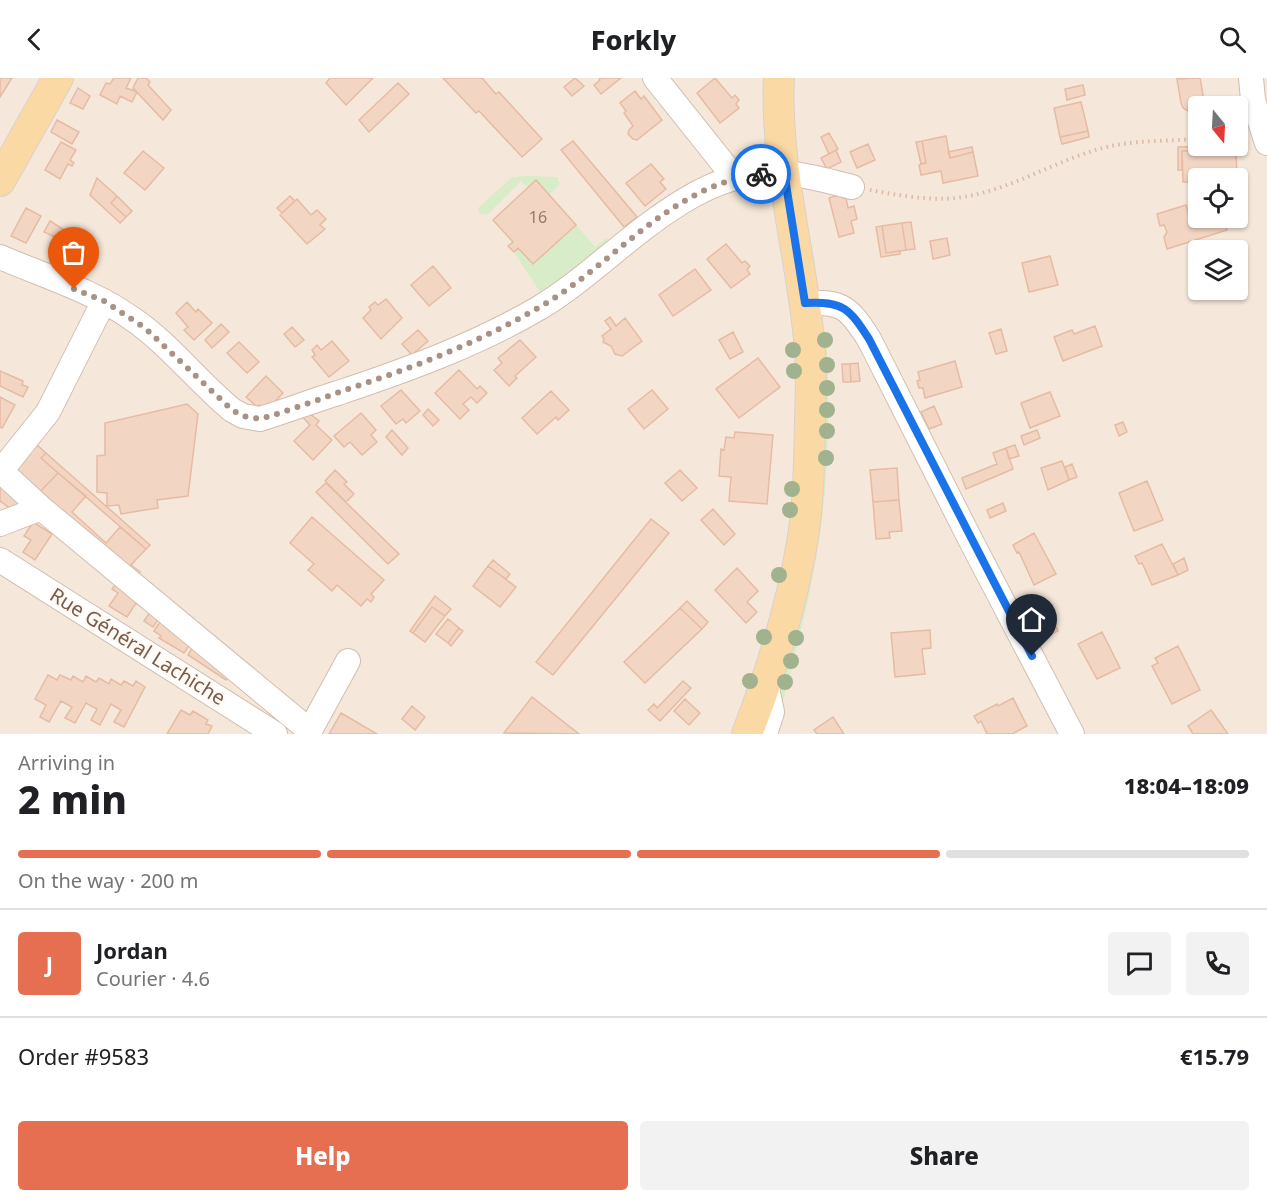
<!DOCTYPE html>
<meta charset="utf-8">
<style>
:root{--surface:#fff;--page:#f2f2f2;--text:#202124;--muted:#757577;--line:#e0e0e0;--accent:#e76f51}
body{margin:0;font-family:"Noto Sans",sans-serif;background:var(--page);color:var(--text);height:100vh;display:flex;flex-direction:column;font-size:22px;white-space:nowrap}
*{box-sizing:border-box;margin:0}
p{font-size:20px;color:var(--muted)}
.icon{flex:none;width:33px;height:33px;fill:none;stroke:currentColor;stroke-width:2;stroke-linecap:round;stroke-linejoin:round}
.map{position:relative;height:656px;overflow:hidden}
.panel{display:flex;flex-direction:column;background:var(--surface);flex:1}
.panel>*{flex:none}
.needle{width:39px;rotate:162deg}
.buttons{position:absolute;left:1188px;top:18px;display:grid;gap:12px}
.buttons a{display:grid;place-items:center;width:60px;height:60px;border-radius:6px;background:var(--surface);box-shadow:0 2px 4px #0004;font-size:30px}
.pin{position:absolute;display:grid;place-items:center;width:51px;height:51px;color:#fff;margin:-62px -26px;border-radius:50% 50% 50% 0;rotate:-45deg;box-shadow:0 0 6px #0007}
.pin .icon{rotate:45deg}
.courier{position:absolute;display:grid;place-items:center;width:60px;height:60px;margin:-30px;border:4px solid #1a73e8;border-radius:50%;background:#fff;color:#222;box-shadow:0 2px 8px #0007}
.overview em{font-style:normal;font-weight:800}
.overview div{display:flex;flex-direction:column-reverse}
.overview{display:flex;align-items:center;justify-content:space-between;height:102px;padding:0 18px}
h1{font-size:39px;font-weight:800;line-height:45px}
.bar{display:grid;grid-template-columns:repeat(4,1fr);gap:9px 6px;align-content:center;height:72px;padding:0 18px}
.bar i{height:8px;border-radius:4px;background:var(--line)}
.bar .active{background:var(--accent)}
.bar p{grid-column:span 4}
.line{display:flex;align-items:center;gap:15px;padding:0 18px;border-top:2px solid var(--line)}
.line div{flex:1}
.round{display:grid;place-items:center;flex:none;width:63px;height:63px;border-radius:6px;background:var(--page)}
.cta{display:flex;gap:12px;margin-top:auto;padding:12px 18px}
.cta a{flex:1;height:69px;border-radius:6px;background:var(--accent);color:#fff;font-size:24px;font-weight:800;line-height:69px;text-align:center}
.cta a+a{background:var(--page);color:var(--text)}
header{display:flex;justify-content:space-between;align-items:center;height:78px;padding:0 18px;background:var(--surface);font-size:27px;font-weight:800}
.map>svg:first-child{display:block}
.residential{fill:#f5e8da;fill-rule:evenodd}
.green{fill:#d8ecc9}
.building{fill:#f3d5c3;stroke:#e6bba3;stroke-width:1.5}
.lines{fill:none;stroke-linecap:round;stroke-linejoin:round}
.minor-casing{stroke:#d1beb0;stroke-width:26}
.major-casing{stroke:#dad1cd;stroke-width:32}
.path{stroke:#d9b8a5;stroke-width:4;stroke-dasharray:1.5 4.5;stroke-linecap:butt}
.minor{stroke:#fff;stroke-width:24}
.major{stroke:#fbd9a5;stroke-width:30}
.tree{fill:#a0b28e}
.done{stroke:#a89285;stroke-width:6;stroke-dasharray:0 10.8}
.route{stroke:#1a73e8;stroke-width:8}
.labels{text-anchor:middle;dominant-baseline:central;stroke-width:4.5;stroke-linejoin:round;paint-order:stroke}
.number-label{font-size:16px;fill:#987a6a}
.street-label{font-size:20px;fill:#7a5c4d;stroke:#fffaf3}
</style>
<header><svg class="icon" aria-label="back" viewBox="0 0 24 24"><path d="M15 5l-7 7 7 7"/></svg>Forkly<svg class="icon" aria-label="search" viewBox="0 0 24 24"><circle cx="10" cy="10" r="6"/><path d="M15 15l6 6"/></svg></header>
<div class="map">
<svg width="1267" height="656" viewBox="0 0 1267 656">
<rect width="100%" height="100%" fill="#fdf6ec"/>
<path class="residential" d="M0 0H1267V656H0ZM1198 28H1238V68H1198ZM1198 100H1238V140H1198ZM1198 172H1238V212H1198Z"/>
<path class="green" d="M528 98 557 99 560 106 549 117 528 110 521 103 487 137 480 136 478 132 479 129 512 99Z
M576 147 595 169 606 160 613 164 543 214H540L514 174 518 170 533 185Z
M826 255C831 335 829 413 814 492 804 547 788 601 775 656H771L795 555 821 256Z"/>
<path class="building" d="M0 0H12L0 19Z
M114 0H131L126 10 137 14 132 24 120 18 117 26 100 17 106 5 110 6Z
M138 0H146L150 4 148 7 171 32 163 42 133 10Z
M330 0H373L346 27 326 5Z
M443 0H482L496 16 499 14 542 61 522 79 479 33 476 35Z
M575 0 584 8 572 18 564 9Z
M599 0H621L601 16 594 7 600 2Z
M715 0 732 20 735 17 739 22 736 26 739 30 720 45 697 15Z
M1200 0 1205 28H1198V34H1190L1183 30 1181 25 1177 1Z
M398 5 409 16 369 54 359 42Z
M1083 7 1085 17 1067 22 1065 11Z
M78 10 90 18 83 31 70 25Z
M635 13 641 21 644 18 662 42 637 62 633 61 628 56 629 52 633 48 624 35 626 33 620 25Z
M1081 24 1088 53 1060 59 1054 30Z
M57 42 79 54 72 66 51 54Z
M1088 53 1089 59 1062 66 1060 59Z
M829 55 838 71 829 76 821 59Z
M946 58 950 80 973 74 978 98 943 105 941 93 921 97 919 87 926 85 922 63Z
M573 63 637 139 624 149 561 72Z
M922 63 926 85 921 86 916 64Z
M61 64 76 72 70 82 74 85 72 88 68 86 60 101 45 92Z
M868 66 875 82 857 90 850 74Z
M1214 68V73H1182V92H1178V69Z
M972 69 973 74 950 80 948 74Z
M836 72 841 84 827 91 821 80Z
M1236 72 1237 100H1198V104H1183L1182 73Z
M143 73 164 90 145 112 124 95Z
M651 86 664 101 660 104 666 111 645 128 626 105Z
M97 100 117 118 111 125 126 139 120 145 90 117Z
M536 102 576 147 533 186 518 170 514 174 508 168 513 164 493 142Z
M842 116 843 120H846L848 130 854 128 857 141 851 143 854 155 839 159 829 120Z
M117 118 132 133 126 139 111 125Z
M290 118 295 123 282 135 277 130Z
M297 121 311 137 317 132 326 141 320 147 325 151 307 166 280 137Z
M1186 127 1191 143 1203 140H1223L1227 152 1167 171 1164 159 1167 154 1164 147 1160 148 1157 136Z
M26 130 41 138 26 165 11 158Z
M50 143 66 153 61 162 44 154Z
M911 144 915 171 906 172 902 145Z
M902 145 906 172 886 175 882 148Z
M882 148 886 175 900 173V176L881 179 876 149Z
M947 160 950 177 933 181 930 163Z
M726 166 742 185 745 183 750 188 747 192 750 196 731 210 707 181Z
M1050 178 1058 207 1029 214 1022 185Z
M433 188 451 210 429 228 411 207Z
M695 191 711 212 673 238 659 217Z
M386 221 402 240 381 261 363 240 371 232 369 229 375 224 378 227Z
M187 224 196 234 198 231 212 245 194 262 184 252 188 249 176 235Z
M610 239 616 248 625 240 642 263 622 278 615 276 611 268 603 264 604 261 602 258 611 251 605 243Z
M221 246 229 254 212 270 205 262Z
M1095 248 1102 268 1063 283 1054 259 1072 252 1074 256Z
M292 249 304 262 295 269 284 256Z
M1001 251 1007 273 996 276 989 255Z
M418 252 428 263 412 277 402 266Z
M733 254 743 274 730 281 719 262Z
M520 262 536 279 515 298 517 300 509 308 494 292 502 285 498 280Z
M332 263 349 283 329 299 312 279 315 277 312 272 317 267 321 272Z
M239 264 259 284 247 295 227 275Z
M758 280 780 309 739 340 716 311Z
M955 283 962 309 925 320 923 310H919L917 303 920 302 918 294Z
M858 285 860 303 851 304 850 286Z
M842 286H850L851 304H843Z
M459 292 477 311 480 308 487 315 477 325 471 319 463 326 469 332 460 341 435 315Z
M0 293 23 303 22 307 28 309 23 319 0 308Z
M266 298 283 315 266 333 259 327 257 329 246 319Z
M401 312 420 333 406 345 403 341 396 346 381 328Z
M652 312 668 331 644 351 628 331Z
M551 313 569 332 558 342 556 339 537 356 522 340Z
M1050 314 1060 338 1030 350 1021 325Z
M0 319 15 327 2 350 0 349Z
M187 326 198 336 188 418 157 422 158 430 121 436 119 427 107 428V415L97 414V378L105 377V345Z
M934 328 942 346 929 351 921 334Z
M428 331 439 342 433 348 423 337Z
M305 332 319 343 316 347 332 362 313 382 294 363 310 347 298 334Z
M361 335 376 352 371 357 377 364 362 377 350 364 344 369 334 358Z
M1123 344 1127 354 1119 358 1115 347Z
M392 352 408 370 402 377 386 359Z
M1037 352 1040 360 1024 367 1021 358Z
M735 354 773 357 767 426 729 423 731 399 719 398 721 371 724 372 726 359 734 360Z
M36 366 46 375 41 380 58 395 38 416 12 393Z
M1015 367 1019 378 1009 381 1006 370Z
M1006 370 1013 391 966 411 962 400 997 386 993 375Z
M46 375 150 467 146 471 41 380Z
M1062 383 1069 402 1048 412 1041 390Z
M1072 386 1077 399 1069 402 1065 389Z
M897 390 899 422 873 424 870 392Z
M335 392 347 404 344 406 354 416 346 424 325 403Z
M680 392 697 410 682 423 665 405Z
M58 395 86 418 72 434 106 465 120 449 146 471 131 487 140 494 135 501 38 416Z
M0 402 30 428 14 433 0 423Z
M1147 403 1163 442 1134 453 1119 415Z
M326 405 399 476 388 486 316 414Z
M899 422 902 453 889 454 890 460 876 461 873 424Z
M1003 425 1006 433 990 440 987 432Z
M713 431 735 456 724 467 701 442Z
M312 439 384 502 371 516 374 519 371 524 367 521 361 528 337 507 332 513 308 492 314 486 290 465Z
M651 441 669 455 553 597 536 584Z
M33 444 52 456 35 482 23 474 31 462 24 458Z
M1034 455 1056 496 1034 507 1019 474 1017 475 1013 467Z
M1162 466 1178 497 1152 507 1142 485 1139 486 1135 478Z
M1184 480 1188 492 1178 497 1173 486Z
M493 482 510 496 506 501 488 488Z
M488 488 516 509 500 529 473 508Z
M737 490 758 513 747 524 757 534 746 545 715 512Z
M118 503 141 528 136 525 127 539 109 528 118 515 112 511Z
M435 518 451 531 445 538 432 529 413 555 410 553Z
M687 523 708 544 702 551 680 530Z
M432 529 445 538 425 564 413 555Z
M680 530 702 551 645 605 624 584Z
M152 531 161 537 153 549 144 543Z
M1051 538 1058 553 1038 562 1031 548Z
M448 541 459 550 448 565 436 556Z
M161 542 193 562 184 575 159 560 161 558 154 553Z
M459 550 463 553 451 568 448 565Z
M930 552 931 570 922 571 925 596 895 599 891 555Z
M1102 554 1120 590 1097 601 1078 566Z
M194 567 232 594 226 602 188 577Z
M1178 568 1200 612 1172 626 1152 588 1158 585 1155 580Z
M48 597 57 602 60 597 71 602 73 598 83 604 86 598 96 604 99 600 109 606 111 601 121 607 124 603 133 608 136 603 145 609 124 649 114 644 121 632 111 626 100 647 91 642 97 631 86 625 75 645 65 640 72 629 61 623 49 644 40 639 46 627 35 621Z
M683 603 691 610 660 643 648 632 654 626 657 630Z
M532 619 579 656 504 655Z
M1013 620 1027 648 1012 656H987L981 643 978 645 974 638 997 626 998 628Z
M685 621 700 635 689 647 674 633Z
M412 628 425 639 415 652 402 641Z
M181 632 190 637 193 633 208 642 206 646 212 648 208 656H167Z
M1211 632 1228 656H1193L1188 648Z
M341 635 377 656H329Z
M833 639 844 656H817L814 652Z"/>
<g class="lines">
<g class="minor-casing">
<path id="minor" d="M655 0 726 89 731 100
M1251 0 1253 22 1267 65
M0 179C44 198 94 213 134 242 170 267 198 304 232 332L243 338 260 341C286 333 312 323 338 315 407 292 476 267 539 230 614 186 690 85 786 95 808 97 831 104 852 109
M104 223 48 334 1 393 41 430 310 653
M805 225C843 223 849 230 869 261L970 461 1072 656
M0 446 41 430
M0 482 275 656
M308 656 348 583
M765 656 772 634 766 605"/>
</g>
<g class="major-casing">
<path id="major" d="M0 103 58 0
M747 656C771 594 791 530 802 465 809 425 809 383 810 342 811 312 812 282 808 252 799 168 775 85 779 0"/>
</g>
<path class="path" d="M870 112C898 117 928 123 956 120 1007 114 1050 85 1099 71 1130 62 1166 63 1198 61"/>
<use href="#minor" class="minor"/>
<use href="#major" class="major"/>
</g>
<g class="tree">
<circle cx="825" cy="262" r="8"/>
<circle cx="793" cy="272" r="8"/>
<circle cx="827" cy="287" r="8"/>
<circle cx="794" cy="293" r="8"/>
<circle cx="827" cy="310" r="8"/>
<circle cx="827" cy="332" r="8"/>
<circle cx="827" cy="353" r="8"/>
<circle cx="826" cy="380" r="8"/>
<circle cx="792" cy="411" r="8"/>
<circle cx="790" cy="432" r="8"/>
<circle cx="779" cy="497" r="8"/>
<circle cx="764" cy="559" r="8"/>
<circle cx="796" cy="560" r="8"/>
<circle cx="791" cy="583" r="8"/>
<circle cx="750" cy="603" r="8"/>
<circle cx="785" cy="604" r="8"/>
</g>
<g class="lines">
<path class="done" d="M74 211 104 223 145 250 232 332 243 338 260 341C288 333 315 323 342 313 409 291 476 266 538 230 614 187 669 107 761 96"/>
<path class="route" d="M761 96 784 94 805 225C843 223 849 230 869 261L1032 578"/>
</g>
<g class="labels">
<g class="number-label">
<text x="538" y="139">16</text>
</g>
<g class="street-label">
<text transform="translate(138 568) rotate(32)">Rue Général Lachiche</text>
</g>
</g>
</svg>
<div class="buttons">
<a><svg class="needle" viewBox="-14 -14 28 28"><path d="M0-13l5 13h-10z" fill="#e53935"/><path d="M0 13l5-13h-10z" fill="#757577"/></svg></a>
<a><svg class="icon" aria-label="locate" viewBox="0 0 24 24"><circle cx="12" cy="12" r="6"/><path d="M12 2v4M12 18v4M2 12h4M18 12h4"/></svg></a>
<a><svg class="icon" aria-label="layers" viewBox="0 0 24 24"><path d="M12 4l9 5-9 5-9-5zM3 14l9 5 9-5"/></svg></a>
</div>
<div class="pin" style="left:74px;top:211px;background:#ea580c"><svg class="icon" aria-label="bag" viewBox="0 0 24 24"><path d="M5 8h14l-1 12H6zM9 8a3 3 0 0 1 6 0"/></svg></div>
<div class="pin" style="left:1032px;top:578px;background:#1f2937"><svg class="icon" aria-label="home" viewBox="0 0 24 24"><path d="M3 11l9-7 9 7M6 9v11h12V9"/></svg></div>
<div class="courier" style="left:761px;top:96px"><svg class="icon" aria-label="bike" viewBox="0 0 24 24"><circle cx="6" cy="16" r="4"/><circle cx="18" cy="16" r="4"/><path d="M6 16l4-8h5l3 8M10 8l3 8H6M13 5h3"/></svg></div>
</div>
<section class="panel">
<div class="overview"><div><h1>2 min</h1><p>Arriving in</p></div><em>18:04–18:09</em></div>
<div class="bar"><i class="active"></i><i class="active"></i><i class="active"></i><i></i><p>On the way · 200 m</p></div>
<div class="line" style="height:108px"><b class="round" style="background:var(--accent);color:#fff">J</b><div><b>Jordan</b><p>Courier · 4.6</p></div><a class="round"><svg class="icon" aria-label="chat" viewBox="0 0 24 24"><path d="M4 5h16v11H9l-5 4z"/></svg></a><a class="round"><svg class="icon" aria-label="phone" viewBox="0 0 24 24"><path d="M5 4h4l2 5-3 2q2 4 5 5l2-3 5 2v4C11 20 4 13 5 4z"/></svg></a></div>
<div class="line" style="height:78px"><div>Order #9583</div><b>€15.79</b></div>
<div class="cta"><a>Help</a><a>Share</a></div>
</section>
